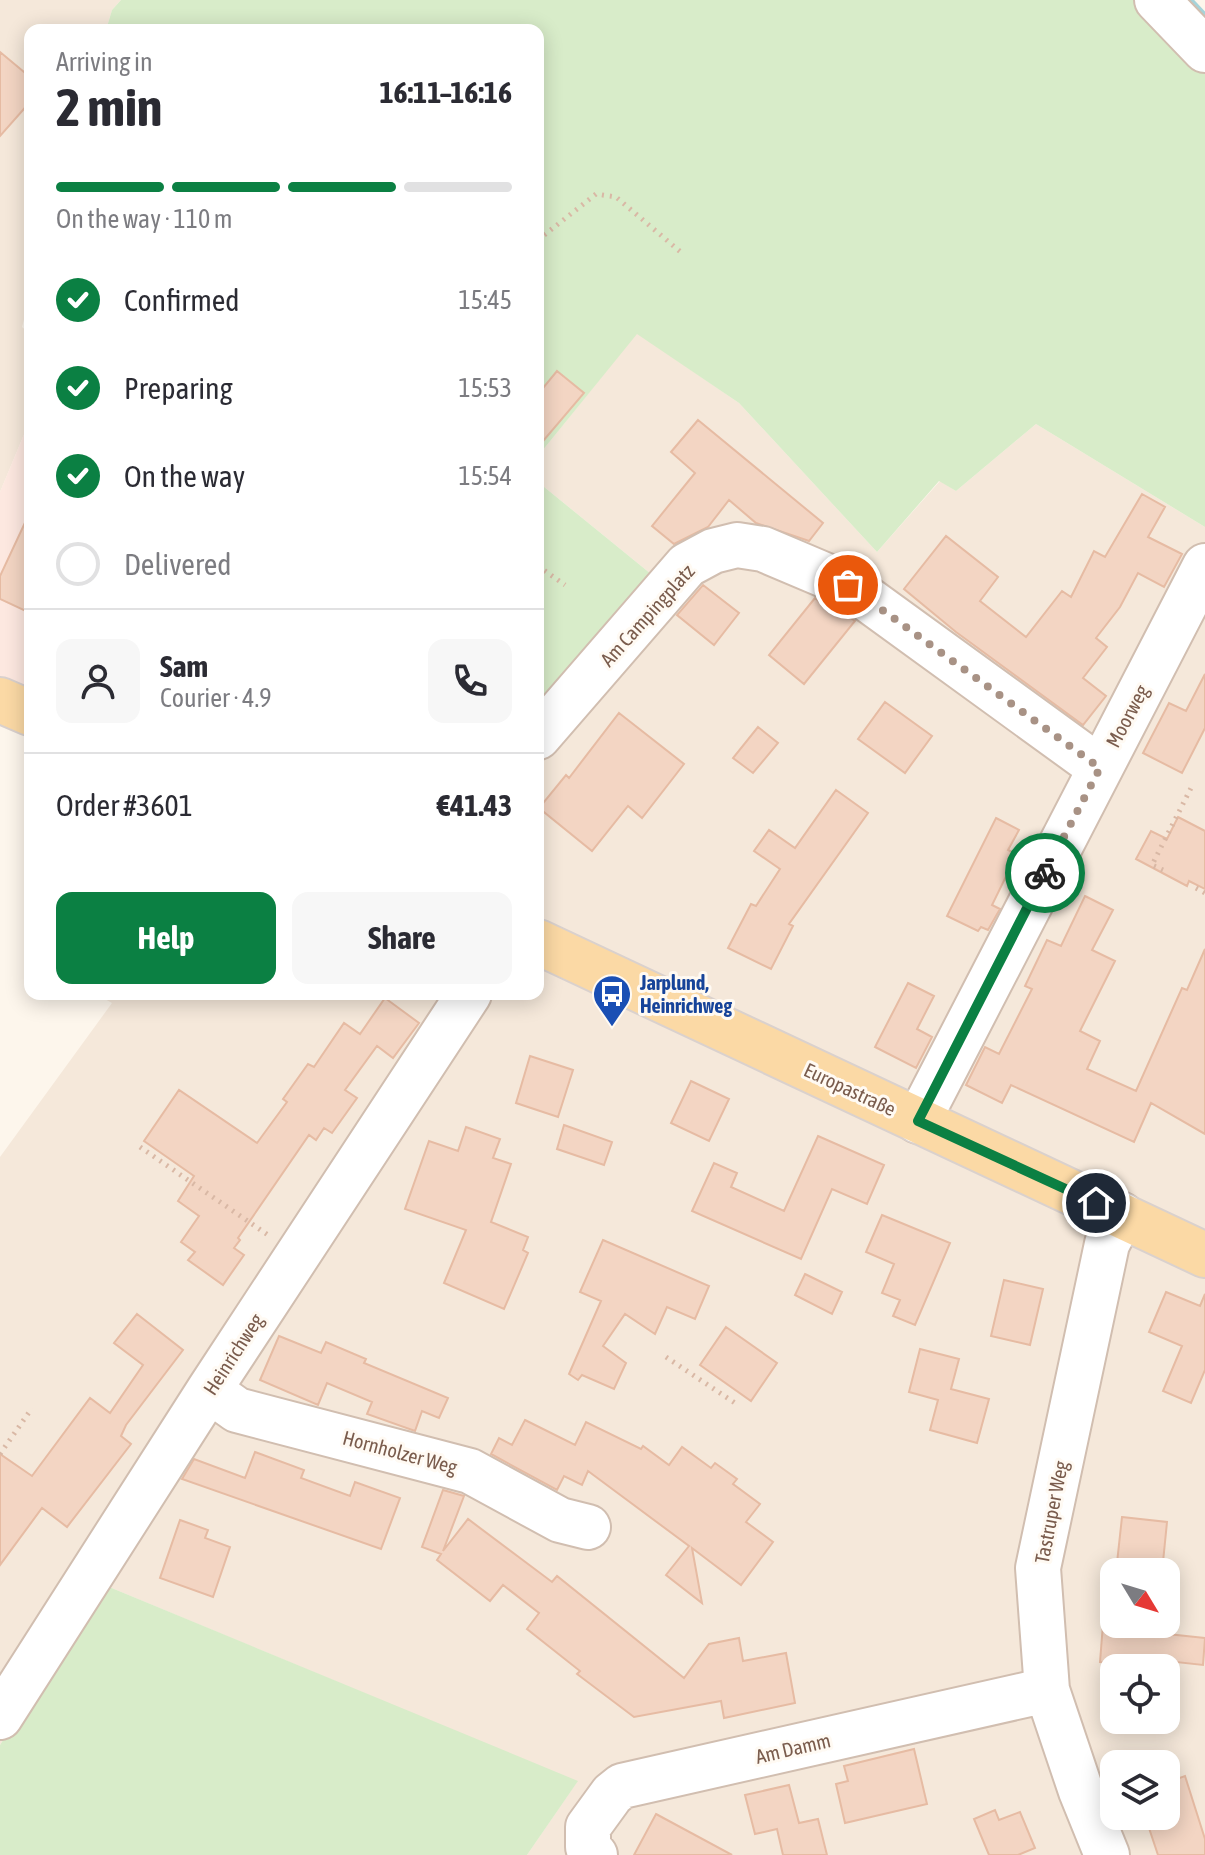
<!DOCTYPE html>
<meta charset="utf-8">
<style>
:root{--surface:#fff;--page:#f7f7f7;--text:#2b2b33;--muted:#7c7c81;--line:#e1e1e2;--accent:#0b8043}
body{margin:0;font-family:"Asap Condensed",sans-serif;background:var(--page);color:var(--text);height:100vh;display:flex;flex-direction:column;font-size:30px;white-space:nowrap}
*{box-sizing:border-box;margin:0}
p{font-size:26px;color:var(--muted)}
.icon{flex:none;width:44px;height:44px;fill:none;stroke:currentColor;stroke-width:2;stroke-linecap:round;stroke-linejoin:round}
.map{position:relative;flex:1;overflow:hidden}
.details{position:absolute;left:24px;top:24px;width:520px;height:976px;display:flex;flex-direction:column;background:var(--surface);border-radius:16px;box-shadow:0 4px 20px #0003}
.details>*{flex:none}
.needle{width:52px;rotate:128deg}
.fabs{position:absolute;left:1100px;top:1558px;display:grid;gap:16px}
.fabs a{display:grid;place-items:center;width:80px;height:80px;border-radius:16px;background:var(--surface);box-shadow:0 4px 20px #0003;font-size:40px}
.pin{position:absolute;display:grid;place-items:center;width:68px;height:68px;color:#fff;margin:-34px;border:4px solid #fff;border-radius:50%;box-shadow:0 2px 8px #0007}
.courier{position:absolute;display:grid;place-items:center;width:80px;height:80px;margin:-40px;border:6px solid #0b8043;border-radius:50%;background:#fff;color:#222;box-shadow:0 2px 10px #0007}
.head em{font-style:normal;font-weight:700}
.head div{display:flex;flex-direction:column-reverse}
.head{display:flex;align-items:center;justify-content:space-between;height:136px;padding:0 32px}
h1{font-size:52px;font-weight:700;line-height:60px}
.bar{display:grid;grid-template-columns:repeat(4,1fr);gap:12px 8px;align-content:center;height:96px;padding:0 32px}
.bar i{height:10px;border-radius:6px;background:var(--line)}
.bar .selected{background:var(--accent)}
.bar p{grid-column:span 4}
.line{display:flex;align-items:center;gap:20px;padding:0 32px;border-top:2px solid var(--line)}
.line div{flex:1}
.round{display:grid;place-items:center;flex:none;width:84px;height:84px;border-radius:16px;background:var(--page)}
ol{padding:0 32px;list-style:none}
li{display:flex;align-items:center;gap:24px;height:88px}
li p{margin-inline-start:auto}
li .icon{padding:8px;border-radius:50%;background:var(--accent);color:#fff;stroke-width:4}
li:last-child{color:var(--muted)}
li i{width:44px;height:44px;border:4px solid var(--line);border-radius:50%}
.cta{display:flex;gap:16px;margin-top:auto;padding:16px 32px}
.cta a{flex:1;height:92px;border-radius:16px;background:var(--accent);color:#fff;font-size:32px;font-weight:700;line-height:92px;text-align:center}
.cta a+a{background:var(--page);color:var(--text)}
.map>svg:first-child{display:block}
.residential{fill:#f5e8da;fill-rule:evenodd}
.commercial{fill:#fde8e0}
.green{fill:#d8ecc9}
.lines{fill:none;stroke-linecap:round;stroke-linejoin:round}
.stream{stroke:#a5d3da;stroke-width:9}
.building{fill:#f3d5c3;stroke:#e6bba3;stroke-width:2}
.minor-casing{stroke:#d1beb0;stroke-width:48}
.major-casing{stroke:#dad1cd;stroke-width:48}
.path{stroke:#d9b8a5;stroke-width:5;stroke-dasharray:2 6;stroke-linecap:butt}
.minor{stroke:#fff;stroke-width:44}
.major{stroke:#fbd9a5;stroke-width:44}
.done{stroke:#a89285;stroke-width:8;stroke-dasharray:0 14.4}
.route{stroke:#0b8043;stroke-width:10}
.labels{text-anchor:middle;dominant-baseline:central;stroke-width:6;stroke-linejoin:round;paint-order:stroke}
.street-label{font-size:20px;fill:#7a5c4d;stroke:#fffaf3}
.transit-label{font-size:20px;font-weight:bold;fill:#164399;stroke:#fffaf3;text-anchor:start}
</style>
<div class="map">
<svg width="1205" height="1855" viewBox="0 0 1205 1855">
<rect width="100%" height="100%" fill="#fdf6ec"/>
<path class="residential" d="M0 0H121L112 10 106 30H30V297L22 327 30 334V420L0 492Z
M637 333 739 403 877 552 940 481 956 491 1036 424 1205 527V1855H527L577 1782 102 1584 0 1745V1157L112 1003 96 994H538V708L651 574 538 482V456ZM1114 1572H1166V1624H1114ZM1114 1668H1166V1720H1114ZM1114 1764H1166V1816H1114Z"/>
<path class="commercial" d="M30 420V697L0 684V492Z"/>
<path class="green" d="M121 0H1137L1205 72V527L1036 424 956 491 939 481 877 552 739 403 637 334 538 456V30H106L112 10Z
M538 482 651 574 538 708Z
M102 1584 578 1781 527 1855H0V1745Z"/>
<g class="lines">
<path class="stream" d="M1188 0 1205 18"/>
</g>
<path class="building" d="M0 52 30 77V102L0 136Z
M557 371 584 393 538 447V394Z
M698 420 823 523 809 541 756 523 729 500 708 527 674 544 652 526 695 473 671 452Z
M1142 494 1165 507 1148 537 1182 554 1164 587 1138 573 1120 607 1096 638 1107 647 1083 678 1106 696 1083 725 956 632 904 589 946 536 998 577 980 601 1026 637 1062 591 1071 597 1094 551 1105 557Z
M30 512V613L0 599V576Z
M703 585 739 613 714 645 677 615Z
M815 598 831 611 834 606 855 621 804 684 769 655Z
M1205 674V728L1182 773 1143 753 1169 703 1186 711Z
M885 702 932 736 905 773 858 739Z
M619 713 684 764 642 818 628 806 592 851 539 808 566 775 569 778Z
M758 727 778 743 753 773 733 758Z
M836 790 868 813 789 924 793 926 771 969 728 948 751 904 756 906 780 869 754 851 769 830 795 848Z
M1178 817 1205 831V889L1189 881 1187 886 1136 859 1151 831 1167 839Z
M996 818 1019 830 1008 850 1017 854 992 905 1000 909 988 930 981 927 978 931 947 916Z
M1085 896 1113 910 1092 950 1115 961 1080 1031 1100 1041 1087 1069 1136 1091 1182 988 1187 990 1205 949V1134L1151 1103 1134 1142 1011 1085 1002 1103 966 1085 985 1047 999 1054 1032 989 1025 986 1047 940 1061 946Z
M908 983 934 996 917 1029 932 1037 916 1068 875 1047Z
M385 998 419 1023 393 1058 377 1046 345 1090 357 1098 332 1133 324 1128 316 1140 309 1135 238 1238 240 1240 234 1248 244 1255 223 1285 188 1260 195 1252 181 1242 199 1216 178 1201 194 1176 144 1141 179 1090 257 1143 287 1102 283 1099 308 1064 314 1067 344 1023 360 1034Z
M530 1056 573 1070 558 1117 516 1103Z
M691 1081 729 1099 709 1141 671 1123Z
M564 1125 612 1142 604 1165 557 1149Z
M466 1127 500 1139 493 1158 511 1164 491 1222 528 1237 523 1250 528 1253 504 1309 444 1283 466 1230 405 1209 429 1141 458 1151Z
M818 1136 884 1165 867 1204 832 1189 801 1259 692 1211 714 1163 737 1173 731 1187 784 1211Z
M882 1215 950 1243 915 1325 893 1316 900 1300 882 1293 894 1264 866 1252Z
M603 1240 709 1286 695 1319 667 1307 655 1334 625 1314 603 1346 626 1363 614 1389 582 1375 578 1380 569 1374 601 1301 580 1292Z
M805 1274 842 1292 832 1314 795 1295Z
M1004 1280 1043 1289 1030 1345 991 1336Z
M1166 1292 1200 1306 1205 1294V1370L1191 1403 1163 1391 1182 1346 1149 1332Z
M137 1314 183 1350 126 1425 121 1436 131 1444 67 1527 42 1508 0 1565V1454L32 1476 90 1398 110 1413 143 1365 114 1343Z
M726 1327 777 1363 751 1401 700 1365Z
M279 1336 321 1353 326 1342 366 1359 364 1363 448 1398 439 1418 422 1411 415 1431 367 1414 372 1402 327 1383 318 1405 260 1380Z
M920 1349 959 1359 951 1389 989 1399 977 1443 930 1430 938 1400 909 1392Z
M525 1420 575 1445 586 1422 641 1449 643 1446 669 1465 682 1447 711 1468 715 1463 737 1479 733 1484 760 1504 746 1522 773 1542 741 1585 692 1548 702 1603 666 1575 689 1546 588 1471 582 1485 564 1476 557 1490 491 1454 499 1438 512 1445Z
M255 1452 304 1470 301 1478 350 1496 355 1482 400 1498 381 1549 182 1479 194 1459 245 1478Z
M443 1490 464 1496 443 1551 468 1519 552 1582 557 1576 684 1678 709 1644 739 1638 743 1661 786 1653 795 1703 724 1718 721 1701 634 1717 577 1674 580 1671 527 1629 539 1613 503 1585 490 1601 437 1560 441 1554 422 1547Z
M1122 1517 1167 1522 1162 1572H1116Z
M180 1520 208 1530 205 1538 230 1547 213 1597 160 1578Z
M1103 1624H1150L1149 1632 1205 1638 1203 1665 1140 1658V1664L1100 1662Z
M914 1749 927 1804 845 1823 836 1784 848 1781 844 1766Z
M1185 1776 1205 1839V1855H1158L1145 1816H1166V1783Z
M789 1785 799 1823 818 1819 827 1855H783L777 1829 755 1834 745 1795Z
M995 1810 999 1820 1020 1812 1035 1848 1018 1855H989L974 1819Z
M656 1814 732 1855H634Z"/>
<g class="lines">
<g class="minor-casing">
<path id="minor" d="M1157 0 1205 50
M538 737 687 565 713 551 737 545 763 549 848 585 1100 768
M918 1121 1205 566
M209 1390 237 1410 470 1471 560 1520 588 1527
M0 1717 209 1390 469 994
M595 1855 588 1847V1827L612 1794 622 1786 1047 1690
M1107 1855 1081 1791 1047 1690 1038 1568 1107 1244 1122 1215"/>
</g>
<g class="major-casing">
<path id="major" d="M0 700 30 713
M538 942 1205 1255"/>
</g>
<path class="path" d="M538 240 596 194 616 197 683 254
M538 566 565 585
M1163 870 1152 865 1191 788
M1196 888 1205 893
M140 1147 268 1235
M666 1357 735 1403
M0 1454 32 1408"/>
<use href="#minor" class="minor"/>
<use href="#major" class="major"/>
</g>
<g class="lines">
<path class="done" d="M848 585 1100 768 1045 873"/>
<path class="route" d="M1045 873 918 1121 1096 1203"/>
</g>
<defs>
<g id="bus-pin" transform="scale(2)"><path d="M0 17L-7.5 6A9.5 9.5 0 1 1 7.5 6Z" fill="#1a4fb4" stroke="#fffaf3"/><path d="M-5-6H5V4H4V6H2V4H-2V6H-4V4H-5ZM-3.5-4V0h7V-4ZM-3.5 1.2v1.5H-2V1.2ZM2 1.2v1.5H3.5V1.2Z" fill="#fff"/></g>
</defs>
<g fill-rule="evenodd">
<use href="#bus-pin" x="612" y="994"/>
</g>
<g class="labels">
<g class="street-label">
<text transform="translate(647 615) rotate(-48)">Am Campingplatz</text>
<text transform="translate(1127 716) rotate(-62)">Moorweg</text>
<text transform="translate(850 1089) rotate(25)">Europastraße</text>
<text transform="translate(233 1354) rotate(-57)">Heinrichweg</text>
<text transform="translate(400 1452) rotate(15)">Hornholzer Weg</text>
<text transform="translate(1051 1512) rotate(-79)">Tastruper Weg</text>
<text transform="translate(793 1748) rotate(-13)">Am Damm</text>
</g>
<g class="transit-label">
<text x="640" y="982">Jarplund,<tspan x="640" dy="23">Heinrichweg</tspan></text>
</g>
</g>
</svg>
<div class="fabs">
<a><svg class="needle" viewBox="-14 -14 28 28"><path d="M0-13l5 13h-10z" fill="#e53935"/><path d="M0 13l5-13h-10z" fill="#7c7c81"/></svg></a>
<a><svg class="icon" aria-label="locate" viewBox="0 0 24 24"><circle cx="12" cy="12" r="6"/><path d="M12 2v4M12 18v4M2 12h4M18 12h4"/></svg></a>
<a><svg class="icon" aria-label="layers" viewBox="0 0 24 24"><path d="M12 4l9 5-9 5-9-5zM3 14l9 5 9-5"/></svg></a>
</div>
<div class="pin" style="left:848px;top:585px;background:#ea580c"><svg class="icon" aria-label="bag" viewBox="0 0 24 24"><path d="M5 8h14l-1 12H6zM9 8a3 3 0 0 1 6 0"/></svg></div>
<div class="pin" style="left:1096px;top:1203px;background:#1f2937"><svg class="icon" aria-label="home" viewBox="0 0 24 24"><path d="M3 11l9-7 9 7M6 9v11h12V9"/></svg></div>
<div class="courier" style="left:1045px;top:873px"><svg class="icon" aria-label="bike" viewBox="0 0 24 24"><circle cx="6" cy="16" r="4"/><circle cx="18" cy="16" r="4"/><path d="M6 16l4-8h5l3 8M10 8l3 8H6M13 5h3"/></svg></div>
<section class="details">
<div class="head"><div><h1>2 min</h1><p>Arriving in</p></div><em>16:11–16:16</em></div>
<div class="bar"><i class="selected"></i><i class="selected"></i><i class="selected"></i><i></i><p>On the way · 110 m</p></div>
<ol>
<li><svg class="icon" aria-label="check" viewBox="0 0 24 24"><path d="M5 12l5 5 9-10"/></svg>Confirmed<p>15:45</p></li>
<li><svg class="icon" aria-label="check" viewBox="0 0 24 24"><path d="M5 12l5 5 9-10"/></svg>Preparing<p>15:53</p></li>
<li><svg class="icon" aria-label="check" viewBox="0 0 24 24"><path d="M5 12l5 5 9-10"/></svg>On the way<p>15:54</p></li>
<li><i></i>Delivered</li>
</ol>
<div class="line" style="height:144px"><a class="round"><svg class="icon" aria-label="person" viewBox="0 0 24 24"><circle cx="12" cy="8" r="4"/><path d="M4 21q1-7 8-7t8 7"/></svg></a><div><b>Sam</b><p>Courier · 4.9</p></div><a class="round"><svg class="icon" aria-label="phone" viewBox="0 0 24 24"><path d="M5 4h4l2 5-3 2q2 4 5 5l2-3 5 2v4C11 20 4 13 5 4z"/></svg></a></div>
<div class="line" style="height:104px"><div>Order #3601</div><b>€41.43</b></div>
<div class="cta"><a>Help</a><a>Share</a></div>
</section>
</div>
